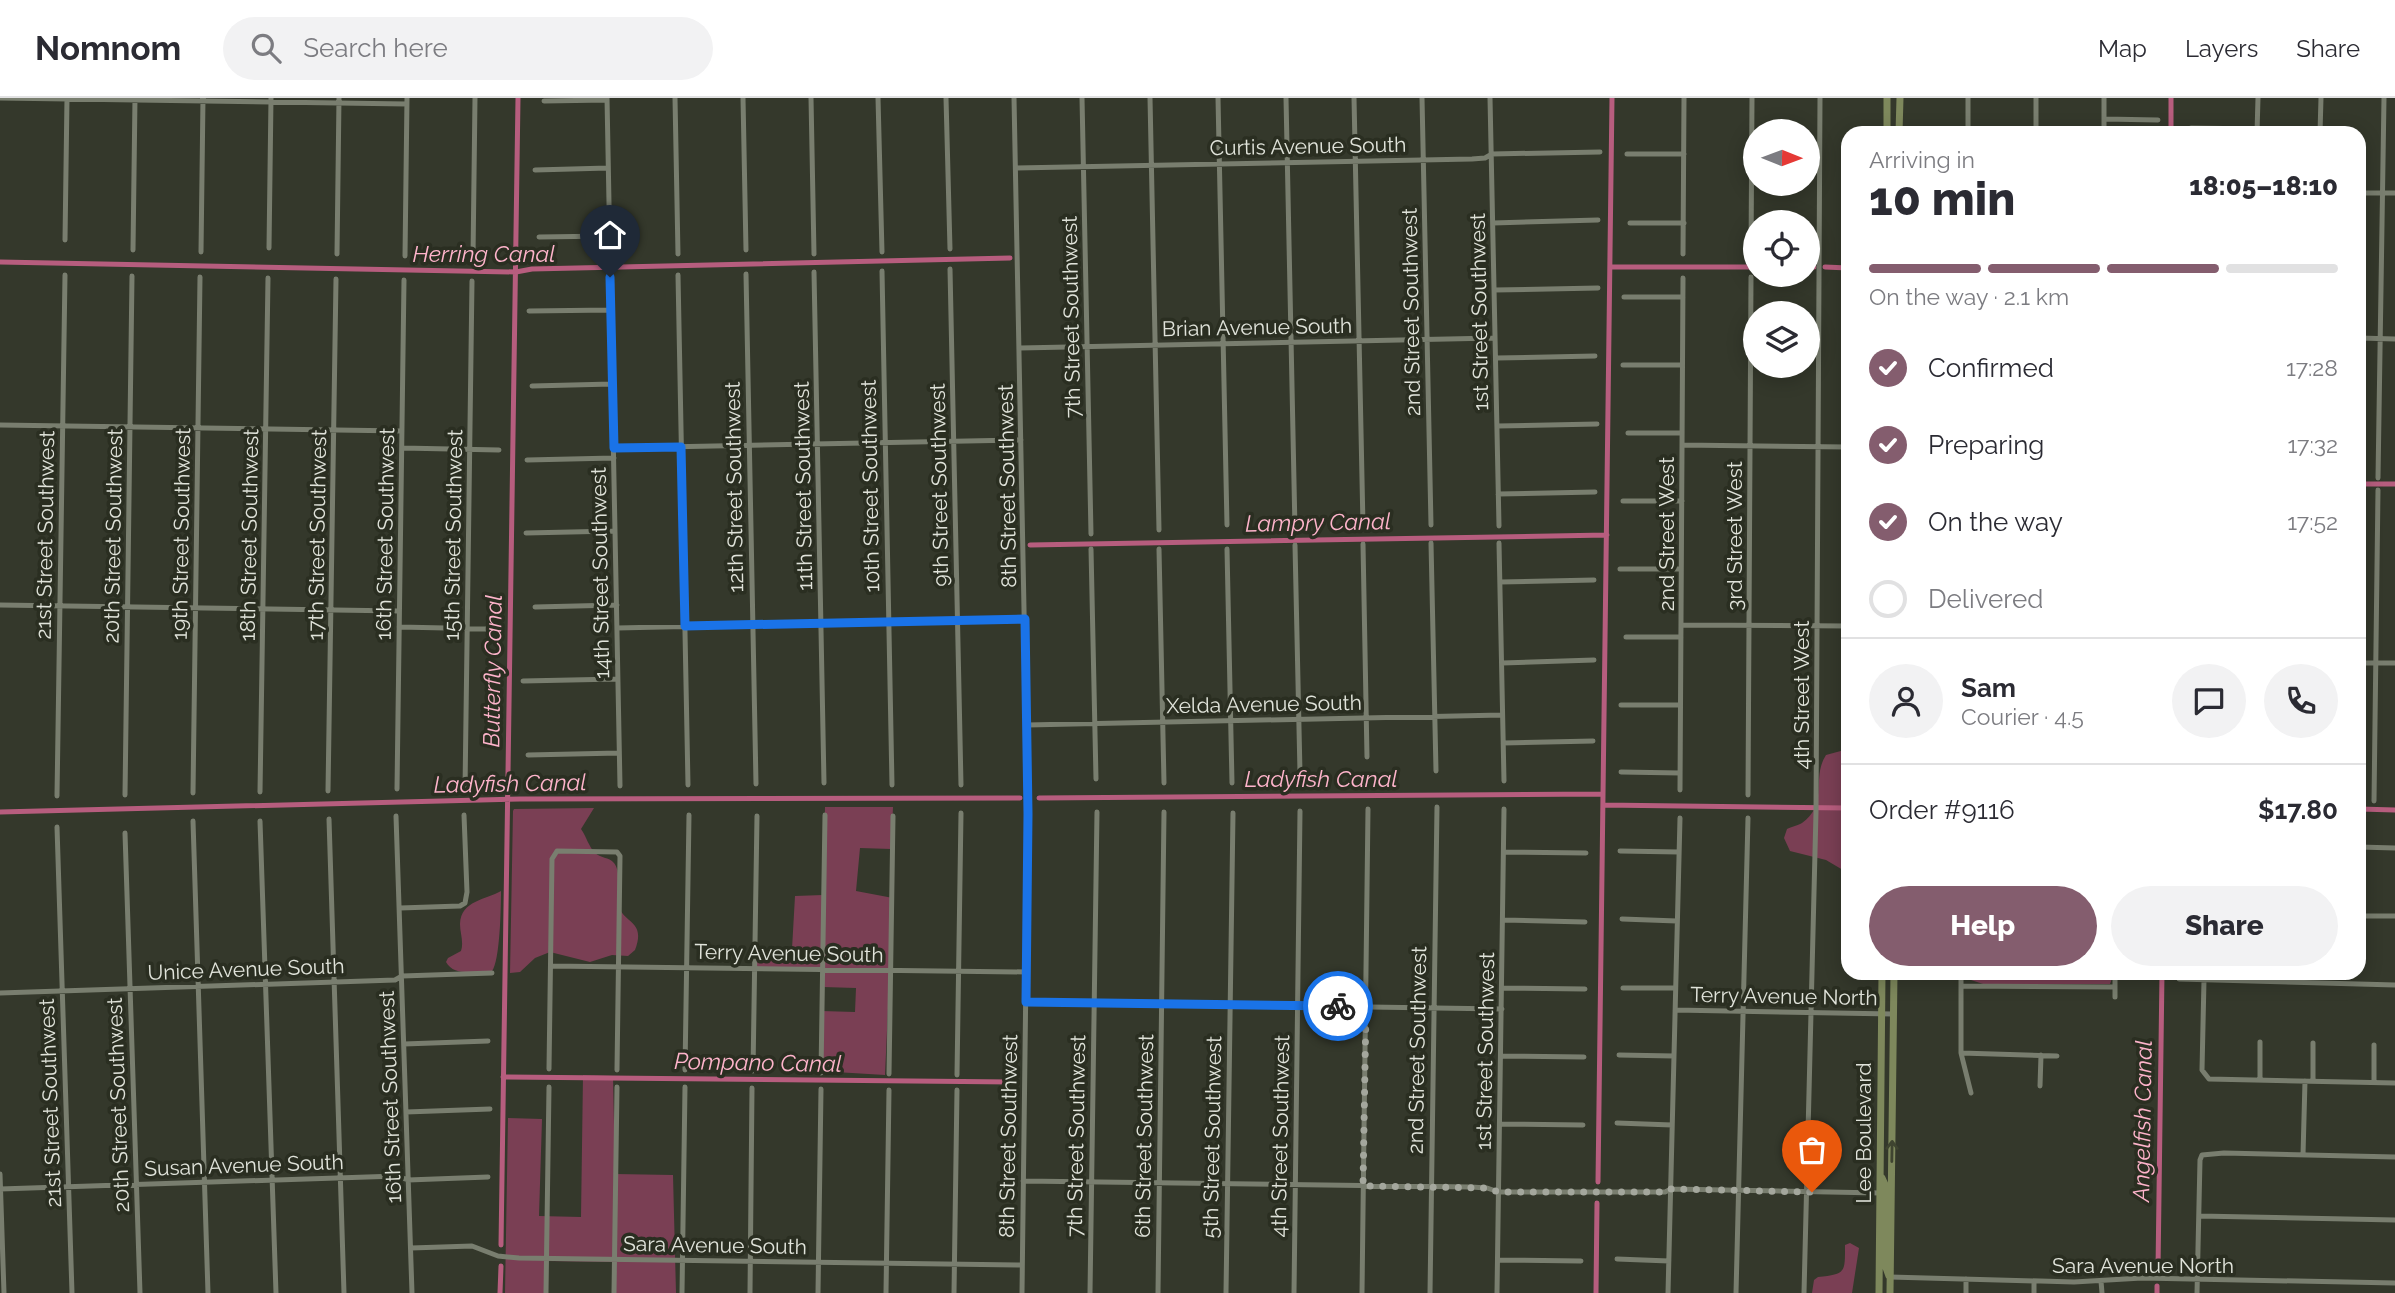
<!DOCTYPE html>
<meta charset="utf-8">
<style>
:root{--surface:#fff;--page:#f2f2f3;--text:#2b2b33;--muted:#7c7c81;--line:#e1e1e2;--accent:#845d6e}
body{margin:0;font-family:Raleway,sans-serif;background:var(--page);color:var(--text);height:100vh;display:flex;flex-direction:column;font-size:26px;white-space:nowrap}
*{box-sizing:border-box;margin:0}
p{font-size:23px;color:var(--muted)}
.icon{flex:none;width:38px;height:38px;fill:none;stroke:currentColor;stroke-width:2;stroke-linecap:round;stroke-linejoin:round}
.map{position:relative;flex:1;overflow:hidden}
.drawer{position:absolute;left:1841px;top:28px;width:525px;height:854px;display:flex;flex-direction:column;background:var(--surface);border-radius:21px;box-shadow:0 4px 18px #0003}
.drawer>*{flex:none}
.needle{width:46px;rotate:91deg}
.tools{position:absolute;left:1743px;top:21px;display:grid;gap:14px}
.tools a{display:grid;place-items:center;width:77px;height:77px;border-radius:50%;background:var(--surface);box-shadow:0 4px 18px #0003;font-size:35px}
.pin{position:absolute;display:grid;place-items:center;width:60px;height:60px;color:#fff;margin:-72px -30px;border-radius:50% 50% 50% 0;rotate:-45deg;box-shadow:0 0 7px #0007}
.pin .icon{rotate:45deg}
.courier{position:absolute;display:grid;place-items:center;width:70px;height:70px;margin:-35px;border:5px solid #1a73e8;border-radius:50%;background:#fff;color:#222;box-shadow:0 2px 9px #0007}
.overview em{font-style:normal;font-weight:800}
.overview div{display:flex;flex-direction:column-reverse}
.overview{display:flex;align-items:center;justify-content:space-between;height:119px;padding:0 28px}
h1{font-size:46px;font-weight:800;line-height:52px}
.bar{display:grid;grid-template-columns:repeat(4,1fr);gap:10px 7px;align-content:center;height:84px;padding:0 28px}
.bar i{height:9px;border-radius:5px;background:var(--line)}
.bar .on{background:var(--accent)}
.bar p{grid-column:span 4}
.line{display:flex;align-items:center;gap:18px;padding:0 28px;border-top:2px solid var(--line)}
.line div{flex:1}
.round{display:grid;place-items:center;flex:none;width:74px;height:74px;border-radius:37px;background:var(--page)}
ol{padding:0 28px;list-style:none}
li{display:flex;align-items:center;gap:21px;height:77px}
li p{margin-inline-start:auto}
li .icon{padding:7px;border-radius:50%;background:var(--accent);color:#fff;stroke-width:4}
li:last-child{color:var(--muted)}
li i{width:38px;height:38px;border:4px solid var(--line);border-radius:50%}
.button{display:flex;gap:14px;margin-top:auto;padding:14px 28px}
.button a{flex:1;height:80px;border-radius:42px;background:var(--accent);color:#fff;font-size:28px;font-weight:800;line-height:80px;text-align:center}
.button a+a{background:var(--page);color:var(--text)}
header{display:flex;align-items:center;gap:42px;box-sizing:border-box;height:98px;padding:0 35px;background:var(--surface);border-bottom:2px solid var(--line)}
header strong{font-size:33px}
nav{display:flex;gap:38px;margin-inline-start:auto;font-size:24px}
.search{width:490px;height:63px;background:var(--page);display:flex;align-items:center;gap:18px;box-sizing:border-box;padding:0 24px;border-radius:38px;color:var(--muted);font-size:26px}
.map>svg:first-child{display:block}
.green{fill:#7a3f54}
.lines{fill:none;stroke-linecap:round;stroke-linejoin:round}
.canal{stroke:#b75d7e;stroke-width:5}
.street{stroke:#797e6f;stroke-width:5}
.secondary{stroke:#7e885c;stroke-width:7}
.oneway{stroke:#3f4430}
.done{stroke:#a4a79d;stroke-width:7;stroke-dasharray:0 12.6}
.route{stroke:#1a73e8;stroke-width:9}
.labels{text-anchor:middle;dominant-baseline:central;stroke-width:7;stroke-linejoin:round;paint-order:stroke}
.street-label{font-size:21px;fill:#e0e3da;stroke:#2a2e21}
.water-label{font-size:23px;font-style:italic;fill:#feb4cb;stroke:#2a2e21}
</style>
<header>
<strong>Nomnom</strong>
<div class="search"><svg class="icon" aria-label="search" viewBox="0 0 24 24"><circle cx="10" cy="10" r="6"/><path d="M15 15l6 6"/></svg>Search here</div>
<nav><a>Map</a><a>Layers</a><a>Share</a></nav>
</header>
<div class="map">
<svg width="2395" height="1195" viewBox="0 0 2395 1195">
<rect width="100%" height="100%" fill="#34382b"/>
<path class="green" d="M1848 651V775L1826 762 1790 753 1784 740 1787 731C1791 729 1799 727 1802 725 1829 706 1811 680 1826 657Z
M825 709H893L891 751 860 750 856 793 893 800 885 977 819 973 821 913 855 914 856 890 823 889V872L753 870 755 851H792L795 798 823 797Z
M594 710 581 731C586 738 589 749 595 755 600 760 609 759 614 765 623 777 615 796 619 809 625 826 646 823 635 852L628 858 612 857 590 864 550 854 535 860 520 874 510 875 513 713 514 711Z
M501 793C501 809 500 863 492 873 476 873 454 879 446 864L448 860 461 853C464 844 460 835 460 826 461 802 486 802 501 793Z
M1966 875H2114L2110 886H1983L1971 882Z
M583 977 613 978 615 1076 673 1077 676 1195H615V1164L546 1163 544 1195H505L508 1020 542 1021 539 1118 581 1119Z
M1850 1145 1859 1150 1852 1195H1812L1814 1182 1818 1179C1846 1176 1845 1175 1845 1147Z"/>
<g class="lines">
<path class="canal" d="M2171 35V0
M0 164 516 174 532 171 1010 160
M1610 169H1755
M1808 169H1814
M1825 169 1848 170
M2359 386H2395
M1030 447 1607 437
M1039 700 1603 696
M1603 707 1848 710
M2359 711 2395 712
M0 714 520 701 1020 700
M503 979 1012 984
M1598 1084 1612 0
M501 1147 518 0
M2158 1171 2162 875
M2157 1188V1195
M500 1195 501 1168
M1596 1195 1597 1105"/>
<path class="street" d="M0 0 407 6
M607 0 610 157
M675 0 678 156
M743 0 746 152
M811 0 814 156
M878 0 882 154
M946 0 950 151
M1014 0 1028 716 1022 1195
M1082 0 1091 436
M1150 0 1159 432
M1218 0 1227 427
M1286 0 1295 432
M1354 0 1363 428
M1422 0 1431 427
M1490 0 1499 428
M544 3 607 2
M2104 21 2158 22
M2191 30 2257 31
M1968 35V0
M2036 35V0
M2104 35V0
M2257 35 2258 0
M2320 35 2321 0
M1627 56H1684
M1016 70 1472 61 1485 60 1492 56 1600 54
M535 72 608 70
M2359 95H2395
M1493 125 1598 122
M1630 125H1684
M539 139 610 138
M65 142 67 0
M269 150 271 0
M133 152 135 0
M201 154 203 0
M337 156 339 0
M1683 156 1684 0
M1751 156 1752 0
M405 158 407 0
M473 159 475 0
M950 171 961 687
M882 173 892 687
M814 174 824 685
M746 176 756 686
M678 177 688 687
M610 179 620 688
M1494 192 1598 190
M1624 199H1683
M529 213 611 212
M2359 240 2395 241
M1020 250 1495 240
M1496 260 1595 258
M1623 267H1682
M532 288 612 286
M0 327 402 333
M1497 328 1597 326
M1628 335H1682
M1682 347 1848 349
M402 350 499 352
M614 350 1021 342
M527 362 614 360
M2378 380 2384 0
M1498 396 1595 394
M1623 403H1682
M526 435 615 433
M1431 445 1436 673
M1499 445 1504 683
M1363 446 1367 659
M1295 447 1300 675
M1091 451 1096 681
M1159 451 1164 685
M1227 451 1232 685
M1620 471H1681
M1500 484 1594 482
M0 507 399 513
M535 509 617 507
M1681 527 1848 528
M399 529 493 531
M617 530 1025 521
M1626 539H1681
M1502 565 1594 562
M2359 565H2395
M523 583 618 581
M1621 607H1680
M1027 627 1502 617
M1503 645 1593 643
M528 657 619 655
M1621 674 1680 675
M397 691 404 182
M465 691 472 183
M1680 692 1683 180
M328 693 336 181
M260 694 268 180
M193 695 200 179
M125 697 132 178
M1748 697 1751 179
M57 698 65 177
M2374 703 2378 392
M396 718 412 1195
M329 721 344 1195
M193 723 208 1195
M260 723 276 1195
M57 729 72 1195
M125 735 140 1195
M2359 749 2395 750
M1620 753 1679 754
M1504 754 1586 755
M400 810 460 808 465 805 467 794 464 717
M2359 818H2395
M1622 821 1677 823
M1503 822 1585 824
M551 868 1026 874
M1961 875V955L1971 995
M2179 881 2395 887
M2204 882 2202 972 2209 981 2395 985
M1961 888 2115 889
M1502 890 1585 891
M1623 890H1675
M0 895 395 882 402 878 492 875
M2115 899V875
M1026 904 1502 911
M1675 912 1893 916
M404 946 488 943
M1961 955 2057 958
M1619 957 1674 958
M1501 958 1584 959
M549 971 552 761 557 753 617 754 620 758 617 972
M685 972 689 717
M753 973 757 718
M821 975 825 717
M889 976 893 718
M957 977 961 715
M2260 982V944
M2313 983V945
M2374 984V947
M2040 988 2041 957
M406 1014 490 1011
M1617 1025 1672 1027
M1500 1026 1583 1027
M2303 1057 2305 983
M0 1076 4 1195
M1023 1083 1471 1089 1487 1090 1499 1094H1665L1671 1091 1880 1095
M0 1091 397 1078 408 1082 488 1079
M2199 1118 2395 1122
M411 1150 472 1148 498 1158 519 1160 1022 1167
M1617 1161 1669 1163
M1498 1162 1581 1163
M1890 1179 2074 1184 2142 1180 2395 1185
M1966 1181V1195
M2101 1183 2102 1195
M546 1195 549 989
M614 1195 617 989
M682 1195 685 989
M750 1195 752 990
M818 1195 821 991
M886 1195 889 992
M954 1195 957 992
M1090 1195 1097 714
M1158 1195 1164 714
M1226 1195 1233 715
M1294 1195 1300 713
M1362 1195 1368 711
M1430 1195 1437 709
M1497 1195 1504 711
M1668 1195 1680 720
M1736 1195 1748 720
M1804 1195 1816 714 1820 0
M2034 1195V1184
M2197 1195 2200 1062 2202 1057 2224 1055 2395 1059"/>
<path class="secondary" d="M1887 0V35
M1899 35 1900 0
M1882 1080 1886 1089 1885 1167 1889 1178
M1879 1195 1882 875
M1890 1195 1894 875"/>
</g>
<defs><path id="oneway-shaft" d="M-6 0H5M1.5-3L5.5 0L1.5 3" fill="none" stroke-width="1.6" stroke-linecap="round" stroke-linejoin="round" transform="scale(1.75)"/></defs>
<use class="oneway" href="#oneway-shaft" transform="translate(1892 1053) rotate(-89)"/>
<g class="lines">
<path class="done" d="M1338 908 1366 909 1363 1088 1487 1090 1499 1094H1665L1671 1091 1812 1094"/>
<path class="route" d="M610 179 614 350 681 349 685 528 1025 521 1028 716 1026 904 1338 908"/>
</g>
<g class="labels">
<g class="street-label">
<text transform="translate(1308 48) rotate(-1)">Curtis Avenue South</text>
<text transform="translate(1411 214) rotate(-91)">2nd Street Southwest</text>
<text transform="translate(1479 214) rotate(-91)">1st Street Southwest</text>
<text transform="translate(1071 219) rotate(-91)">7th Street Southwest</text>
<text transform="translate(1257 229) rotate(-1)">Brian Avenue South</text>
<text transform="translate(939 387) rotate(-91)">9th Street Southwest</text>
<text transform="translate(803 388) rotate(-91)">11th Street Southwest</text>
<text transform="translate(870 388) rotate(-91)">10th Street Southwest</text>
<text transform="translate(1007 388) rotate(-91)">8th Street Southwest</text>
<text transform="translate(734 389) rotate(-91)">12th Street Southwest</text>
<text transform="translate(181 436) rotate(-89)">19th Street Southwest</text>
<text transform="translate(385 436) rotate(-89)">16th Street Southwest</text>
<text transform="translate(1666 436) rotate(-90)">2nd Street West</text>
<text transform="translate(45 437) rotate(-89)">21st Street Southwest</text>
<text transform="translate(249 437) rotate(-89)">18th Street Southwest</text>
<text transform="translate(317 437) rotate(-89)">17th Street Southwest</text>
<text transform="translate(453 437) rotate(-89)">15th Street Southwest</text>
<text transform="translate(113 438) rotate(-89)">20th Street Southwest</text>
<text transform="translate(1734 438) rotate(-90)">3rd Street West</text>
<text transform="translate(600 475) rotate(-91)">14th Street Southwest</text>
<text transform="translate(1801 597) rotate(-90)">4th Street West</text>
<text transform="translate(1264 606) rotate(-1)">Xelda Avenue South</text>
<text transform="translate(789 855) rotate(1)">Terry Avenue South</text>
<text transform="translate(246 871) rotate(-2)">Unice Avenue South</text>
<text transform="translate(1784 898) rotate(1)">Terry Avenue North</text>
<text transform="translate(1417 952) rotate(-89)">2nd Street Southwest</text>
<text transform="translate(1485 953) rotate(-89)">1st Street Southwest</text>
<text transform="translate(390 999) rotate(-92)">16th Street Southwest</text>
<text transform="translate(50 1005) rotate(-92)">21st Street Southwest</text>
<text transform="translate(118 1007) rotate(-92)">20th Street Southwest</text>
<text transform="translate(1863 1035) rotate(-90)">Lee Boulevard</text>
<text transform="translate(1008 1038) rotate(-89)">8th Street Southwest</text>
<text transform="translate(1076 1038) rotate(-89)">7th Street Southwest</text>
<text transform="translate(1144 1038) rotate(-89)">6th Street Southwest</text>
<text transform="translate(1280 1038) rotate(-89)">4th Street Southwest</text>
<text transform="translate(1212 1039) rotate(-89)">5th Street Southwest</text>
<text transform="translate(244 1067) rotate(-2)">Susan Avenue South</text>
<text transform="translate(715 1147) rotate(1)">Sara Avenue South</text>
<text x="2143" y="1167">Sara Avenue North</text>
</g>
<g class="water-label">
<text x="484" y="155">Herring Canal</text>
<text transform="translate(1318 424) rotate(-1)">Lampry Canal</text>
<text transform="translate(492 573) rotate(-89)">Butterfly Canal</text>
<text x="1321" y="680">Ladyfish Canal</text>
<text transform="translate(510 685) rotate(-1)">Ladyfish Canal</text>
<text transform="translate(758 964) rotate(1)">Pompano Canal</text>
<text transform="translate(2142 1023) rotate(-89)">Angelfish Canal</text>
</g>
</g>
</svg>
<div class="tools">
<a><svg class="needle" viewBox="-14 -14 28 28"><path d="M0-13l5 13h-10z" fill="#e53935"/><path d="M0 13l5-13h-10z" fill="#7c7c81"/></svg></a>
<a><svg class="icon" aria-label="locate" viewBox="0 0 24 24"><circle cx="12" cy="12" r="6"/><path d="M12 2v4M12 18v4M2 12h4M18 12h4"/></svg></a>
<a><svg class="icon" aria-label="layers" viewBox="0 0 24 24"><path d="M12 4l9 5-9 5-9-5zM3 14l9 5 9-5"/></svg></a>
</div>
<div class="pin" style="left:1812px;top:1094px;background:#ea580c"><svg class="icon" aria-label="bag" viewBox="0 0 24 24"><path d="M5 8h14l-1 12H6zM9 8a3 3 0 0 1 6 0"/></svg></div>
<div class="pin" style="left:610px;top:179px;background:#1f2937"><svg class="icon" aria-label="home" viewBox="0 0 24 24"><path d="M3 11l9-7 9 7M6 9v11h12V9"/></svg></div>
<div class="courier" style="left:1338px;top:908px"><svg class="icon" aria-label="bike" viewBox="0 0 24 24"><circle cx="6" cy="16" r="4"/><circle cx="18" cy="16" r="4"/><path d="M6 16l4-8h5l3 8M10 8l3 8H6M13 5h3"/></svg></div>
<section class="drawer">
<div class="overview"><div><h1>10 min</h1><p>Arriving in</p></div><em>18:05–18:10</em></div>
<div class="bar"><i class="on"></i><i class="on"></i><i class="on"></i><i></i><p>On the way · 2.1 km</p></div>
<ol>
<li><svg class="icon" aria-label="check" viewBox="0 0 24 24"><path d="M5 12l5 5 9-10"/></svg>Confirmed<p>17:28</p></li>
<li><svg class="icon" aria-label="check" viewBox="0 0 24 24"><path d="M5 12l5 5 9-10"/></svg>Preparing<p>17:32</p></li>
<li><svg class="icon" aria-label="check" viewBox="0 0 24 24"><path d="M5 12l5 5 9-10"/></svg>On the way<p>17:52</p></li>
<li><i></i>Delivered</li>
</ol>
<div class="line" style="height:126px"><a class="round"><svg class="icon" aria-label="person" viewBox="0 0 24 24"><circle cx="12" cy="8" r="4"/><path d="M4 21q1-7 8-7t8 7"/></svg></a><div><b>Sam</b><p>Courier · 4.5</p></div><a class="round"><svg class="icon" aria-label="chat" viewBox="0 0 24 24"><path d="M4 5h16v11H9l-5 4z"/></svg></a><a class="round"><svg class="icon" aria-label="phone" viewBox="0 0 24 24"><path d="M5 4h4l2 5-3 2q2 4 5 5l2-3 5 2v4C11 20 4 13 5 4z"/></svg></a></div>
<div class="line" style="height:91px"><div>Order #9116</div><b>$17.80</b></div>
<div class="button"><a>Help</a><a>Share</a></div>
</section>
</div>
